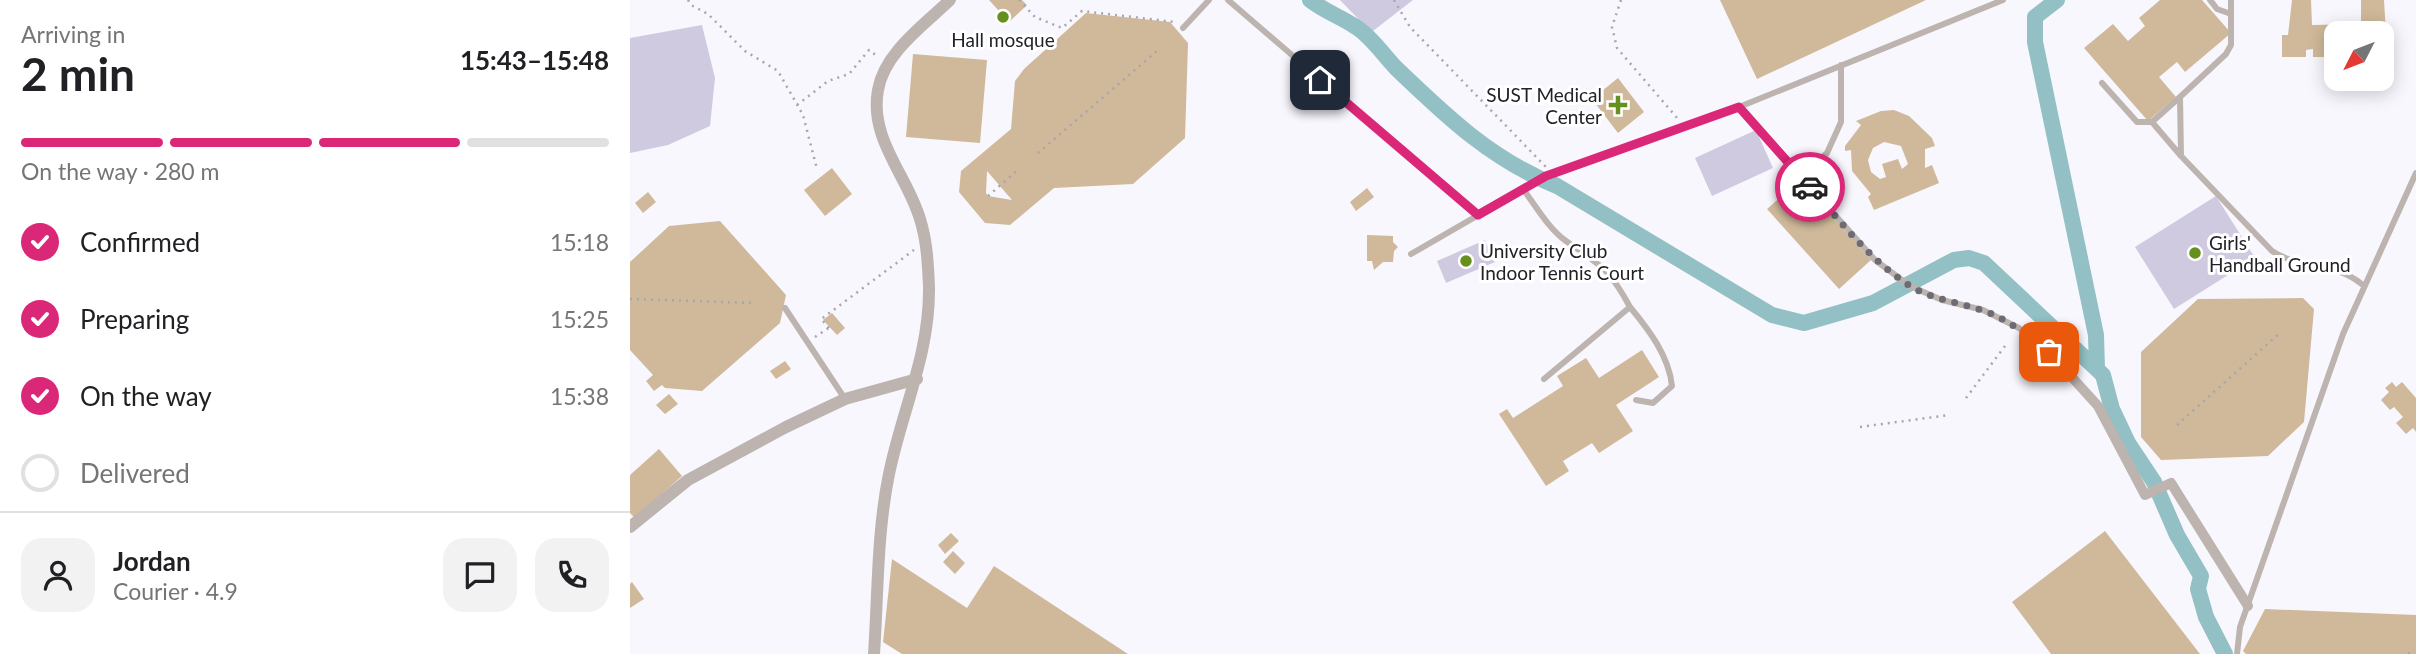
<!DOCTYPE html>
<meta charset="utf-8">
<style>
:root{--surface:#fff;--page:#f2f2f2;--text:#202124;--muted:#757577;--line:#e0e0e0;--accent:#db2777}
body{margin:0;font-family:Lato,sans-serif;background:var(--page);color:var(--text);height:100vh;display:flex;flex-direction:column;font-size:26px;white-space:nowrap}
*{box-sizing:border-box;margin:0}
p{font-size:23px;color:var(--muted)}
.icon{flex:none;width:38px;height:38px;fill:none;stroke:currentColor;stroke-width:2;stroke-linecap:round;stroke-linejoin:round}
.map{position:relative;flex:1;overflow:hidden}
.panel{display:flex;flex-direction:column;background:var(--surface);width:630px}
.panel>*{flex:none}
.needle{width:46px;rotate:228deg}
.controls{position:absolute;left:1694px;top:21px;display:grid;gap:14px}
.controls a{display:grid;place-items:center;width:70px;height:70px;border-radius:14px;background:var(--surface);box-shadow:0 4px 18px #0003;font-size:35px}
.pin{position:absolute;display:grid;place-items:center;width:60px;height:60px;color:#fff;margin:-30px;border-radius:14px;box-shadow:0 4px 10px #0006}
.courier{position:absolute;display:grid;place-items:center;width:70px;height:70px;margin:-35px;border:5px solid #db2777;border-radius:50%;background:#fff;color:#222;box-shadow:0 2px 9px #0007}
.head em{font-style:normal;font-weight:700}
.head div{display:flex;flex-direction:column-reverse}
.head{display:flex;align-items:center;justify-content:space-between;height:119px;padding:0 21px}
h1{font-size:46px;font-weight:700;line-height:52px}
.bar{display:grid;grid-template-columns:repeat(4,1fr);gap:10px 7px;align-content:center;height:84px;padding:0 21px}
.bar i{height:9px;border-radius:5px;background:var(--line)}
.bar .selected{background:var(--accent)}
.bar p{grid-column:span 4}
.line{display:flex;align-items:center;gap:18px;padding:0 21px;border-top:2px solid var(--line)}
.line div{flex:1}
.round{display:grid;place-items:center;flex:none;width:74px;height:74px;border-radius:21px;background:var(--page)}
ol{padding:0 21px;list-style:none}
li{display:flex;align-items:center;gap:21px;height:77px}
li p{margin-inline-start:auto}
li .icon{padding:7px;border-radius:50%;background:var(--accent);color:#fff;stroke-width:4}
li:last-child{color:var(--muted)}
li i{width:38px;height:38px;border:4px solid var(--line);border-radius:50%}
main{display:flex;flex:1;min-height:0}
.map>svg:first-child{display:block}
.green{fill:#cfcae0}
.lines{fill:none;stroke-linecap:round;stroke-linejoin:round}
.canal{stroke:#92c0c4;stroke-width:16}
.building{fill:#cfb99a;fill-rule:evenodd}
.path{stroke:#a7a6ac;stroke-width:2.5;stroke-dasharray:2 5;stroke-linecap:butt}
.service{stroke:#bdb4b0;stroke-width:6}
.pedestrian{stroke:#bdb4b0;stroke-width:10}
.minor{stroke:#bdb4b0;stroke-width:12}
.done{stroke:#6e6c72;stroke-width:7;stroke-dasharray:0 12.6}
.route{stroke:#db2777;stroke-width:9}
.poi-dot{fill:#678f1e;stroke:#fff;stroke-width:2.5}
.labels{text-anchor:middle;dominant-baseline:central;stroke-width:6;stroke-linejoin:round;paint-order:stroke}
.poi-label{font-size:19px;fill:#232127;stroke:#fff;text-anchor:start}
</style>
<main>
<section class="panel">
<div class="head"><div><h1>2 min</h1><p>Arriving in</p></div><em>15:43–15:48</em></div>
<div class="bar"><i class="selected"></i><i class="selected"></i><i class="selected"></i><i></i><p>On the way · 280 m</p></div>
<ol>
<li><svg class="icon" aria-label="check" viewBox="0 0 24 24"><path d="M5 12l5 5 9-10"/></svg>Confirmed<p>15:18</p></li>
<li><svg class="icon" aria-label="check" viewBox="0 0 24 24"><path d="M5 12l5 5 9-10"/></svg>Preparing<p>15:25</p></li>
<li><svg class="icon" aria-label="check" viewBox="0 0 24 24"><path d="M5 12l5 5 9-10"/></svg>On the way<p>15:38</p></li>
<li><i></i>Delivered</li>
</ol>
<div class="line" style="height:126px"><a class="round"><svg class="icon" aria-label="person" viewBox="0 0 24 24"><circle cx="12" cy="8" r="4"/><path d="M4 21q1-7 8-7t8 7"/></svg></a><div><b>Jordan</b><p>Courier · 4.9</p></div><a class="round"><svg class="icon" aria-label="chat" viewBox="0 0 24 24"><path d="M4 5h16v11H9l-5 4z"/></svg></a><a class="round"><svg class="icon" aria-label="phone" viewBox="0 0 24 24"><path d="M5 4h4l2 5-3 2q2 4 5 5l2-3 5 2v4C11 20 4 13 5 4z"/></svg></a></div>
</section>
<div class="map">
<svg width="1786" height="654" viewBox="0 0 1786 654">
<rect width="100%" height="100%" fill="#f8f7fe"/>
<path class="green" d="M710 0H783L743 31 738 29Z
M72 25 85 78 80 126 38 145 0 153V38Z
M1126 130 1143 168 1082 196 1065 158Z
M1586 196 1625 258 1544 309 1505 247Z
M855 240 865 262 816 283 807 261Z"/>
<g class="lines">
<path class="canal" d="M680 0C694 11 711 17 726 27 742 37 754 56 767 69 817 117 862 160 927 186L1142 315 1174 323 1243 303 1324 260 1339 258 1354 263 1473 375 1482 409 1498 443 1524 482 1547 535 1571 576 1568 589 1576 617 1595 654
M1427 0 1405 17V42L1466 335 1467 369"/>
</g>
<path class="building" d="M359 0H392L397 5 379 22Z
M1090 0H1296L1127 79Z
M1530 0H1572L1601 33 1555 72 1547 62 1529 77 1546 97 1518 121 1454 48 1483 24 1498 41 1515 26 1509 18Z
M1662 0H1681L1682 25 1731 24V0H1754L1756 34H1763V57H1752V33H1706V51H1696V57H1683V49L1676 50V57H1652V35H1658Z
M456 13 540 22 558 43 555 138 503 184 424 188 380 225 355 223 329 192 331 171 381 129 385 81 394 69ZM357 171 382 200 358 196 356 193Z
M283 54 357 60 350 143 276 137Z
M988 78 1014 112 988 133 962 99Z
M1264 110 1279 116 1302 138 1305 146 1295 149V168L1302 165 1309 183 1244 210 1238 197 1241 194 1222 171 1221 150 1215 151V146L1231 125 1226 121 1251 111ZM1254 142 1271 146 1278 164 1272 169 1268 159 1252 164 1256 177 1250 179 1241 172 1238 160 1243 148Z
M202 168 222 194 195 216 174 190Z
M1170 180 1241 260 1209 289 1137 209Z
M737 188 744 197 726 211 720 202Z
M18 192 26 202 13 213 5 203Z
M90 221 156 295 150 323 72 391 35 388 32 385 24 391 16 381 23 375 0 350V262L39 226Z
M737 235 763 236V242L768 247 764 251 763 262H753L744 270 742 261H737Z
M1673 298 1684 309 1674 422 1638 456 1531 460 1511 437V352L1568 299Z
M202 313 215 328 207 335 193 320Z
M1012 350 1029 377 986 405 1003 431 969 453 962 443 933 461 939 471 916 486 869 414 877 409 883 418 933 386 927 376 956 358 969 378Z
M155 361 161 369 146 379 140 371Z
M1762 382 1766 387 1772 382 1786 398V432L1783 428 1776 434 1766 423 1773 417 1764 407 1760 410 1751 400 1759 392 1755 388Z
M39 394 48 404 35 414 26 405Z
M29 449 52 476 5 518 0 513V475Z
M1475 531 1570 654H1421L1382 602Z
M321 533 329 541 315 554 308 545Z
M323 551 335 563 325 574 313 562Z
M262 559 337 608 364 566 498 654H272L253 642Z
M2 582 14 599 0 608V584Z
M1635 609 1786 615V654H1616L1613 651Z"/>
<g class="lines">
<path class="path" d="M58 0 61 5 78 14 115 51 148 71 173 115 187 169
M389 0 405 17 432 28 452 11 545 22
M764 0 780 27 916 167
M991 0 982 27 987 48 1048 119
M167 105 198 81 219 74 239 50 248 57
M408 153 527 51
M358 196 389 169
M0 299 125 303
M199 328 191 319 194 317 284 250
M185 337 200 327
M1336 398 1375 346
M1547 425 1651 332
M1230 427 1319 415
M1778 654 1782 651"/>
<path class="service" d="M598 0 848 215
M1580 0 1587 9 1601 14
M1601 0V45L1596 54 1550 97 1551 156 1642 251C1670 270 1703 260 1733 285
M553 28 579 0
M1472 83 1507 122H1522L1551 156
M1109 107 1245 260 1280 286 1312 300 1353 310 1389 328 1419 352
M1522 122 1550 97
M1172 177 1197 153 1211 122V65
M893 189C906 206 918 228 936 241 970 265 979 268 1000 307L914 379
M781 254 916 176 1109 107 1373 0
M1000 307C1019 330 1039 356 1042 386L1023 403 1006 400
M155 308 215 399
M1607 654 1610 627 1713 334 1786 173"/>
<path class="pedestrian" d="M1419 352 1468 406 1515 495 1541 483 1618 606"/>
<path class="minor" d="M0 527 58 480 156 427 215 399 287 379
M244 654C248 595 247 532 259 474 272 410 300 354 299 287 298 264 297 241 290 219 277 175 239 139 248 90 254 53 294 25 320 0"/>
</g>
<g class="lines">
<path class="done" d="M1180 187C1211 222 1240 260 1280 286 1301 299 1327 302 1351 310 1377 318 1398 336 1419 352"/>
<path class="route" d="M690 80 848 215 916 176 1109 107 1180 187"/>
</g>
<g class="poi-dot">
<circle cx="373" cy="17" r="7"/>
<path d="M984.5 94.5h7v7h7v7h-7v7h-7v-7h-7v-7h7z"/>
<circle cx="1565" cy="253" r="7"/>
<circle cx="836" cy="261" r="7"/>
</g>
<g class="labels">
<g class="poi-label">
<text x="373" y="39" text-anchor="middle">Hall mosque</text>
<text x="972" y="94" text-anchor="end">SUST Medical<tspan x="972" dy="22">Center</tspan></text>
<text x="1579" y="242">Girls'<tspan x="1579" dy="22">Handball Ground</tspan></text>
<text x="850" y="250">University Club<tspan x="850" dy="22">Indoor Tennis Court</tspan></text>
</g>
</g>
</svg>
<div class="controls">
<a><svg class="needle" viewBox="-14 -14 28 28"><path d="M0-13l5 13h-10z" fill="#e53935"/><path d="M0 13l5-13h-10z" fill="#757577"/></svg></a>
</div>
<div class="pin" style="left:1419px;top:352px;background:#ea580c"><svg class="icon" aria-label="bag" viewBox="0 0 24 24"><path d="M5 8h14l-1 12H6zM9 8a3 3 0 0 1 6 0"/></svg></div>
<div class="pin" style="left:690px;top:80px;background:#1f2937"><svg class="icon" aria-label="home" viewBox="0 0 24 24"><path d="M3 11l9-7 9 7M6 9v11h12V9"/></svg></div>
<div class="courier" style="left:1180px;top:187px"><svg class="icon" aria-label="car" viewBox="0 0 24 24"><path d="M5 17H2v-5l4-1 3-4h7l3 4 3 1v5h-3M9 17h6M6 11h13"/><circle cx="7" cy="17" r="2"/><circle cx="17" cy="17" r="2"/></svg></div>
</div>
</main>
